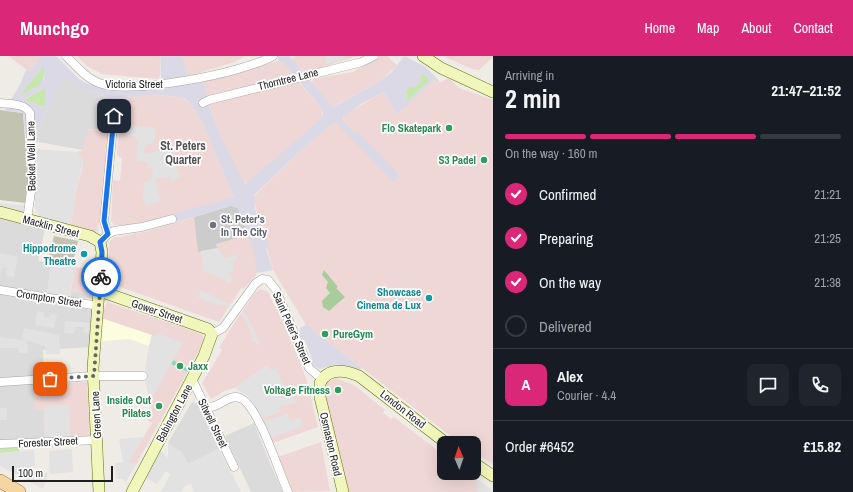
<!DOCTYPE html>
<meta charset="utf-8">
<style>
:root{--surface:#171b24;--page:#20242c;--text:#f1f3f6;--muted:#9ea1a6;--line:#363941;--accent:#db2777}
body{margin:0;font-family:"Archivo Narrow",sans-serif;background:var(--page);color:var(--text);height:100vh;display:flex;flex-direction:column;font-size:15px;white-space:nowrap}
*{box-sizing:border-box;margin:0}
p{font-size:13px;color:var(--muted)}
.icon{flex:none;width:22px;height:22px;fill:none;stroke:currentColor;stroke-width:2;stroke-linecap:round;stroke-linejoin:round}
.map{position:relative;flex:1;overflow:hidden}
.side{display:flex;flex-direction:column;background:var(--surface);width:360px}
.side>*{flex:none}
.needle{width:26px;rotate:358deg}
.controls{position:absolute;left:437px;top:380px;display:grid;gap:8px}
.controls a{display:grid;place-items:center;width:44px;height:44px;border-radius:8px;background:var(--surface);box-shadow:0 4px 16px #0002;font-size:20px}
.scale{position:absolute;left:12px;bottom:10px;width:101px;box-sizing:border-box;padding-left:4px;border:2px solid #1e1e1e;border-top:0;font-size:11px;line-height:14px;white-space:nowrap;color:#1e1e1e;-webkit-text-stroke:3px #fff;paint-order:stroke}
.pin{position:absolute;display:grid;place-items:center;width:34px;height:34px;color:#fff;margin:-17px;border-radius:8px;box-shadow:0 2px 6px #0006}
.courier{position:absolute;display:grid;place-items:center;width:40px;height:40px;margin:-20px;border:3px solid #1a73e8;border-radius:50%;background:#fff;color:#222;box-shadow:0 1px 5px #0007}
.head em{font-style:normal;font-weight:700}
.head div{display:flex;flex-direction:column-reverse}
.head{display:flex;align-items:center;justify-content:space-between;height:68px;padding:0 12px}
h1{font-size:26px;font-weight:700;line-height:30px}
.bar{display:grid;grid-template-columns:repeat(4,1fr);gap:6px 4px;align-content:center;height:48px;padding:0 12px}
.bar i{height:5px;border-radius:3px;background:var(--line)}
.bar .current{background:var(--accent)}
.bar p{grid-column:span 4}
.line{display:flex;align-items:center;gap:10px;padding:0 12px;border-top:1px solid var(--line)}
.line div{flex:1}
.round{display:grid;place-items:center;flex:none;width:42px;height:42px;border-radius:8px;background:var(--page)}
ol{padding:0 12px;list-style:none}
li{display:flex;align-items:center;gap:12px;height:44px}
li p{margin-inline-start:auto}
li .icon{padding:4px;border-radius:50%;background:var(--accent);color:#fff;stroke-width:4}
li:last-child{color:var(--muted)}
li i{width:22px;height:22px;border:2px solid var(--line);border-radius:50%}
header{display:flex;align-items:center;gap:24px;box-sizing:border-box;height:56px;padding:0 20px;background:var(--accent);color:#fff}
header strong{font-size:19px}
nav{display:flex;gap:22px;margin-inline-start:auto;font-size:14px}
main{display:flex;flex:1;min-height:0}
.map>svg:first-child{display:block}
.residential{fill:#dcdbdb}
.commercial{fill:#efd7d5}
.education{fill:#fcfddf}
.religious{fill:#ccc}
.construction{fill:#c2c3b1}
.grass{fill:#c8e7ad}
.forest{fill:#a8cc9c}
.pitch{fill:#87dabd}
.parking{fill:#e2e2e2}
.plaza{fill:#dad9e5;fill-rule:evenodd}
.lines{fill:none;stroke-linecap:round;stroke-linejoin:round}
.street-casing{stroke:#a5a5a5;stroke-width:9}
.secondary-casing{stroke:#62710a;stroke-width:12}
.primary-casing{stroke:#926807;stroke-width:14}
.street{stroke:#fff;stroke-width:8}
.secondary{stroke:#f1f6bc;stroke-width:11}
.primary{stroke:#f7d5a2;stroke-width:13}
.done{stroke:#676664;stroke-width:4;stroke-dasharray:0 7.2}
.route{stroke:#1a73e8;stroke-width:5}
.leisure-dot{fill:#2e9e5b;stroke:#fff;stroke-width:1.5}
.worship-dot{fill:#6b7280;stroke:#fff;stroke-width:1.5}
.culture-dot{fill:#0f9aa8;stroke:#fff;stroke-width:1.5}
.labels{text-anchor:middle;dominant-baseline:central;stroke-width:3.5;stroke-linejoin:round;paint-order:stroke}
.street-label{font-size:11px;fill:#1e1e1e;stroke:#fff}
.leisure-label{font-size:11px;font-weight:bold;fill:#27864d;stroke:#fff;text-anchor:end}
.worship-label{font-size:11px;font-weight:bold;fill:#5b616d;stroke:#fff;text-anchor:start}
.culture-label{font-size:11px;font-weight:bold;fill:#0d838f;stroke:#fff;text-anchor:end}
.neighbourhood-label{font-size:12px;font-weight:bold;fill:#515151;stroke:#fff}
</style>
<header>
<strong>Munchgo</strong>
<nav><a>Home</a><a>Map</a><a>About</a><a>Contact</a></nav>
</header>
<main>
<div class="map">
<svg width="493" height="436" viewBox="0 0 493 436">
<rect width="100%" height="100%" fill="#efece5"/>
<path class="residential" d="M64 19 84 34 107 41 110 44 107 75 90 73 83 94 33 85Z
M0 162 45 173 38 205 51 207 47 237 0 230Z
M71 235 92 238V243L70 241Z
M0 238 93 254 91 291 43 294 45 385 0 388Z
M192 346 197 347 219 393 188 408 182 397 168 387Z
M254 367 271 410 283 436H251L225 380Z"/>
<path class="commercial" d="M8 0H41L30 16Z
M77 0H161L160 20 158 23 102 18 87 10Z
M182 0H245L234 6 189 20 185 14Z
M296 0H357L305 17 292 3Z
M379 0H387L397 9 396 11 377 27 334 50H332L312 27 313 23 353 16Z
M443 0H493V1L479 14 472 13Z
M278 5 283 7 292 17 287 21 208 41 203 26Z
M449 22 459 32 493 44V408L474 396V387H461L456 384 306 269 273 214 253 141 309 87 335 65 394 127 400 119 355 77 343 64 344 59 384 36 397 59 434 24 437 27 439 25 441 26Z
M297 24 322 53V63L249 125 243 127 221 80 209 50 210 48Z
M151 39 180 41 190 47 202 66 234 141 144 166 131 169H114L111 165 113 124 120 125 122 103 117 99 121 42Z
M89 73 109 76 105 95 106 96 98 175 96 176 71 170 76 135 83 110V104L77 96 83 94Z
M194 161 198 195 217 191 216 188 248 179 255 195 258 212 256 220 243 233 241 232 240 234 219 266 109 227 110 223 107 222 109 216V186L113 182 148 175Z
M75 211 95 214 92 238 71 235Z
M260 233 268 236 287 275 306 322 318 371 273 387 261 357 271 315 267 309 235 332 226 334 211 343 202 327 222 294 219 292 231 272 254 238Z
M107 246 202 278 205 284 137 407H128L152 367 147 364 152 354 147 334 149 290 152 280 101 262Z
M336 322 354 329 385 354 383 357 391 363 394 361 444 399V417H468L493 436H347L324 336 327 326Z
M87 326 90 380 45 383 44 354H35L33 329H41L42 342H45V328Z
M321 386 330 435 293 436 278 401Z"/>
<path class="education" d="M101 262 152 279 149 290 130 283 101 285Z"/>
<path class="religious" d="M231 150 238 152 248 179 216 188 217 192 198 196 194 161Z"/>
<path class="construction" d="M0 54 23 57 28 122 26 147 0 144Z
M54 180 78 185 72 209 48 204Z"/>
<path class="grass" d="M44 9C45 30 40 29 24 39L22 36Z
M423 16 430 24 407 46 406 35 409 31 421 25V19Z
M45 32V51L24 44Z
M19 391V395L0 397V393Z"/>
<path class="forest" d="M324 214 338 231 336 232 345 241 329 255 323 251 322 245 330 237 326 232 328 226 322 219Z"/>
<path class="pitch" d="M173 304 189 313 188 316 171 308Z"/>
<path class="parking" d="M325 0H344L345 3 327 8Z
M129 69 155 72V86L145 90 144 98 170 93 181 122 171 125 170 121 155 123 161 145 146 150 143 143 144 126 151 124 153 112H147L148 106 136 105 138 85 134 80H127Z
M35 93 77 96 84 104 76 135 71 170 41 163 35 154Z
M0 147 26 150 21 160 0 153Z
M217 192 224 202 236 199 237 204 233 207 234 214 229 216 233 224 229 227 223 223 204 216 201 195Z
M0 197 18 201 14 221 6 220 7 212 5 211 1 214 0 220Z
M51 207 75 211 69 241 47 237Z
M201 235 219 243 230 248 229 251 223 249 222 250 198 242Z
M243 254 252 270 261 291 251 284 253 280 241 258Z
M39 255 44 256V261H49L50 258 57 259 54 272 35 269 37 256Z
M65 265 90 267 89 277 83 276 84 271H76L74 278 64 277Z
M24 272 59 279 60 298H46L45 290 22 283Z
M156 277 183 287 150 345 144 322 149 290 152 279 155 280Z
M0 281 27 285 28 297H18V292H0Z
M267 309 271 314 276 312 285 332 280 334 292 331 296 347 279 350 280 356 263 362 249 341 235 332Z
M69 349 70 381 45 383 44 350Z
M0 352H7V364H0Z
M288 358 290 365 300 361 303 370 271 382 264 365Z
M143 381 129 407H137L126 426 122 423H116L115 407 123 406 119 383Z
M168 387 182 397 188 408 219 393 241 436H194L191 428 184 431 181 436H161L170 418 166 415 157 428 146 422 160 394 168 402Z
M72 393 73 416 50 418 49 395Z
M34 394 35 410 31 411V419L48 417 43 433 0 410V397Z
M474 421 493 435V436H478Z"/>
<path class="plaza" d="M41 0H56L79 23 88 28 128 32 129 35 161 33 167 30 202 23 208 41 209 50 221 80 245 128 321 63 323 59 322 53 292 17 283 7 278 5V0H289L292 3 333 51 377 27 392 16 404 0 426 11 439 25 437 27 434 24 397 59 384 36 361 48 343 61V64L355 77 358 76 400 119 394 127 335 66 309 87 254 139 255 152 269 191 266 193 273 214 257 217 254 195 238 152 231 150 173 167 171 158 234 141 202 66 190 47 185 43 172 40 151 39 122 42 120 56H109L110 45 107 41 84 34 64 20 36 78H25L23 57 4 55 21 27 25 16 27 14 30 16ZM44 10V23L39 29 23 38 22 36ZM423 17 429 24 407 46 406 35 409 31H415L421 25V19ZM45 32V51L25 44V43Z
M161 0H182L189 25 161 28Z
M306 269 358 309 362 312 360 314 337 308 320 313 313 309 311 306 312 302 305 285 302 283 299 277 300 272Z"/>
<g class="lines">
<g class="street-casing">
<path id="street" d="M66 0C76 10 86 22 99 27 131 39 243 17 273 0
M0 47C10 48 24 47 30 57L32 128 27 164
M203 47 209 44 362 6 374 0
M108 178 104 165 114 60
M100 186 108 178 114 175 142 171 172 163
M0 234 99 250
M212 278 223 272 255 228 262 223 268 224 276 234 309 312 322 323
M192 323 234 411
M0 326 94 320H143
M206 350C217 355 228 337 240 342 258 348 279 417 288 436
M0 388 97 384"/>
</g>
<g class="secondary-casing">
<path id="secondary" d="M423 0 441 12 493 36
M0 156 90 180 100 186 102 196 93 312 99 436
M100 235 208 273 212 278 204 300 132 436
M474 407 493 420
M343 436 320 341V327C328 311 345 314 359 320L446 387"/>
</g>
<g class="primary-casing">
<path id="primary" d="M0 425 19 436"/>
</g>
<use href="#street" class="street"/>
<use href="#secondary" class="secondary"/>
<use href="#primary" class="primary"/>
</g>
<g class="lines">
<path class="done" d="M50 323 94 320 101 221"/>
<path class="route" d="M101 221 102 196 100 186 108 178 104 165 114 60"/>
</g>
<g class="leisure-dot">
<circle cx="449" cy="72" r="4"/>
<circle cx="484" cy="104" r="4"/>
<circle cx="325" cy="278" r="4"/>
<circle cx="180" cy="310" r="4"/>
<circle cx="338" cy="334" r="4"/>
<circle cx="159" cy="350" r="4"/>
</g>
<circle class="worship-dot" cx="213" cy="169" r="4"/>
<g class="culture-dot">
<circle cx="84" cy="198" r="4"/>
<circle cx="429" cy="242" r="4"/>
</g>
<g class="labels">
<g class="street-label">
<text transform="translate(288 23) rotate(-14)">Thorntree Lane</text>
<text x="134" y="28">Victoria Street</text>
<text transform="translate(31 100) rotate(-91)">Becket Well Lane</text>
<text transform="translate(51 170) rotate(15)">Macklin Street</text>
<text transform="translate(49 242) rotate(9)">Crompton Street</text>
<text transform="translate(157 255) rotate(19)">Gower Street</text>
<text transform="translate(292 272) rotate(66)">Saint Peter's Street</text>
<text transform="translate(403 353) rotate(38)">London Road</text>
<text transform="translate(174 357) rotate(-62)">Babington Lane</text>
<text transform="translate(96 359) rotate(-93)">Green Lane</text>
<text transform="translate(213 367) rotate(64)">Sitwell Street</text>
<text transform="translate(48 386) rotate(-3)">Forester Street</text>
<text transform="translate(331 388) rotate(77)">Osmaston Road</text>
</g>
<g class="leisure-label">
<text x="441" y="72">Flo Skatepark</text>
<text x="476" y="104">S3 Padel</text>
<text x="333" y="278" text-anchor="start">PureGym</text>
<text x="188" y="310" text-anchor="start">Jaxx</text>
<text x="330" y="334">Voltage Fitness</text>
<text x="151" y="344">Inside Out<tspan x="151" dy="13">Pilates</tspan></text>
</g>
<g class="worship-label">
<text x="221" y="163">St. Peter's<tspan x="221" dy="13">In The City</tspan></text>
</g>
<g class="culture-label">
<text x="76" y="192">Hippodrome<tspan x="76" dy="13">Theatre</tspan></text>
<text x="421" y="236">Showcase<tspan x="421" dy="13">Cinema de Lux</tspan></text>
</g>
<g class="neighbourhood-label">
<text x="183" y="90">St. Peters<tspan x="183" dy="14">Quarter</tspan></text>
</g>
</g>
</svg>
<div class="controls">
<a><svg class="needle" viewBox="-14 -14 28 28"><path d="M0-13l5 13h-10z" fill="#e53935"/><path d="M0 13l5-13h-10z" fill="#9ea1a6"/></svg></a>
</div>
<div class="scale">100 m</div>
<div class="pin" style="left:50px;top:323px;background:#ea580c"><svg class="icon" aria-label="bag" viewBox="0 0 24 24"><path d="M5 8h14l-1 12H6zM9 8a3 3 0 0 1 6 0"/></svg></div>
<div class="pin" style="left:114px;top:60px;background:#1f2937"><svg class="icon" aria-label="home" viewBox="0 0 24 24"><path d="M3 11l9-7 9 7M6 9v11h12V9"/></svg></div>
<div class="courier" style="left:101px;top:221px"><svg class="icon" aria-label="bike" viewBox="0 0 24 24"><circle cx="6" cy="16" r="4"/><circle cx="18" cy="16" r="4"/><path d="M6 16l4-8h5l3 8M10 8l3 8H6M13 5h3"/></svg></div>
</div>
<section class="side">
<div class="head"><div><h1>2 min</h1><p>Arriving in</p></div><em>21:47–21:52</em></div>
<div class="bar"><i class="current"></i><i class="current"></i><i class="current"></i><i></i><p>On the way · 160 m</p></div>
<ol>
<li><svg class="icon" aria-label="check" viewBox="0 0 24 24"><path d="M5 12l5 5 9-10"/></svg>Confirmed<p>21:21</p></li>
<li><svg class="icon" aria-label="check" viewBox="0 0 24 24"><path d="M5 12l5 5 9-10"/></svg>Preparing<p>21:25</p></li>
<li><svg class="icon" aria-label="check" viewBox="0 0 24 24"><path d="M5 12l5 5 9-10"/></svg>On the way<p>21:38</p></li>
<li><i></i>Delivered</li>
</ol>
<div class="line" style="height:72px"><b class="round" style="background:var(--accent);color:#fff">A</b><div><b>Alex</b><p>Courier · 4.4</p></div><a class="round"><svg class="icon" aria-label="chat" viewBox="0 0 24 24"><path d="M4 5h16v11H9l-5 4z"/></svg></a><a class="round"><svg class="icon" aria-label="phone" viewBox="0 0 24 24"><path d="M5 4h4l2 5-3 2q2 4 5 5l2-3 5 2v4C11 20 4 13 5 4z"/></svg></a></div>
<div class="line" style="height:52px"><div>Order #6452</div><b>£15.82</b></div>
</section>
</main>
